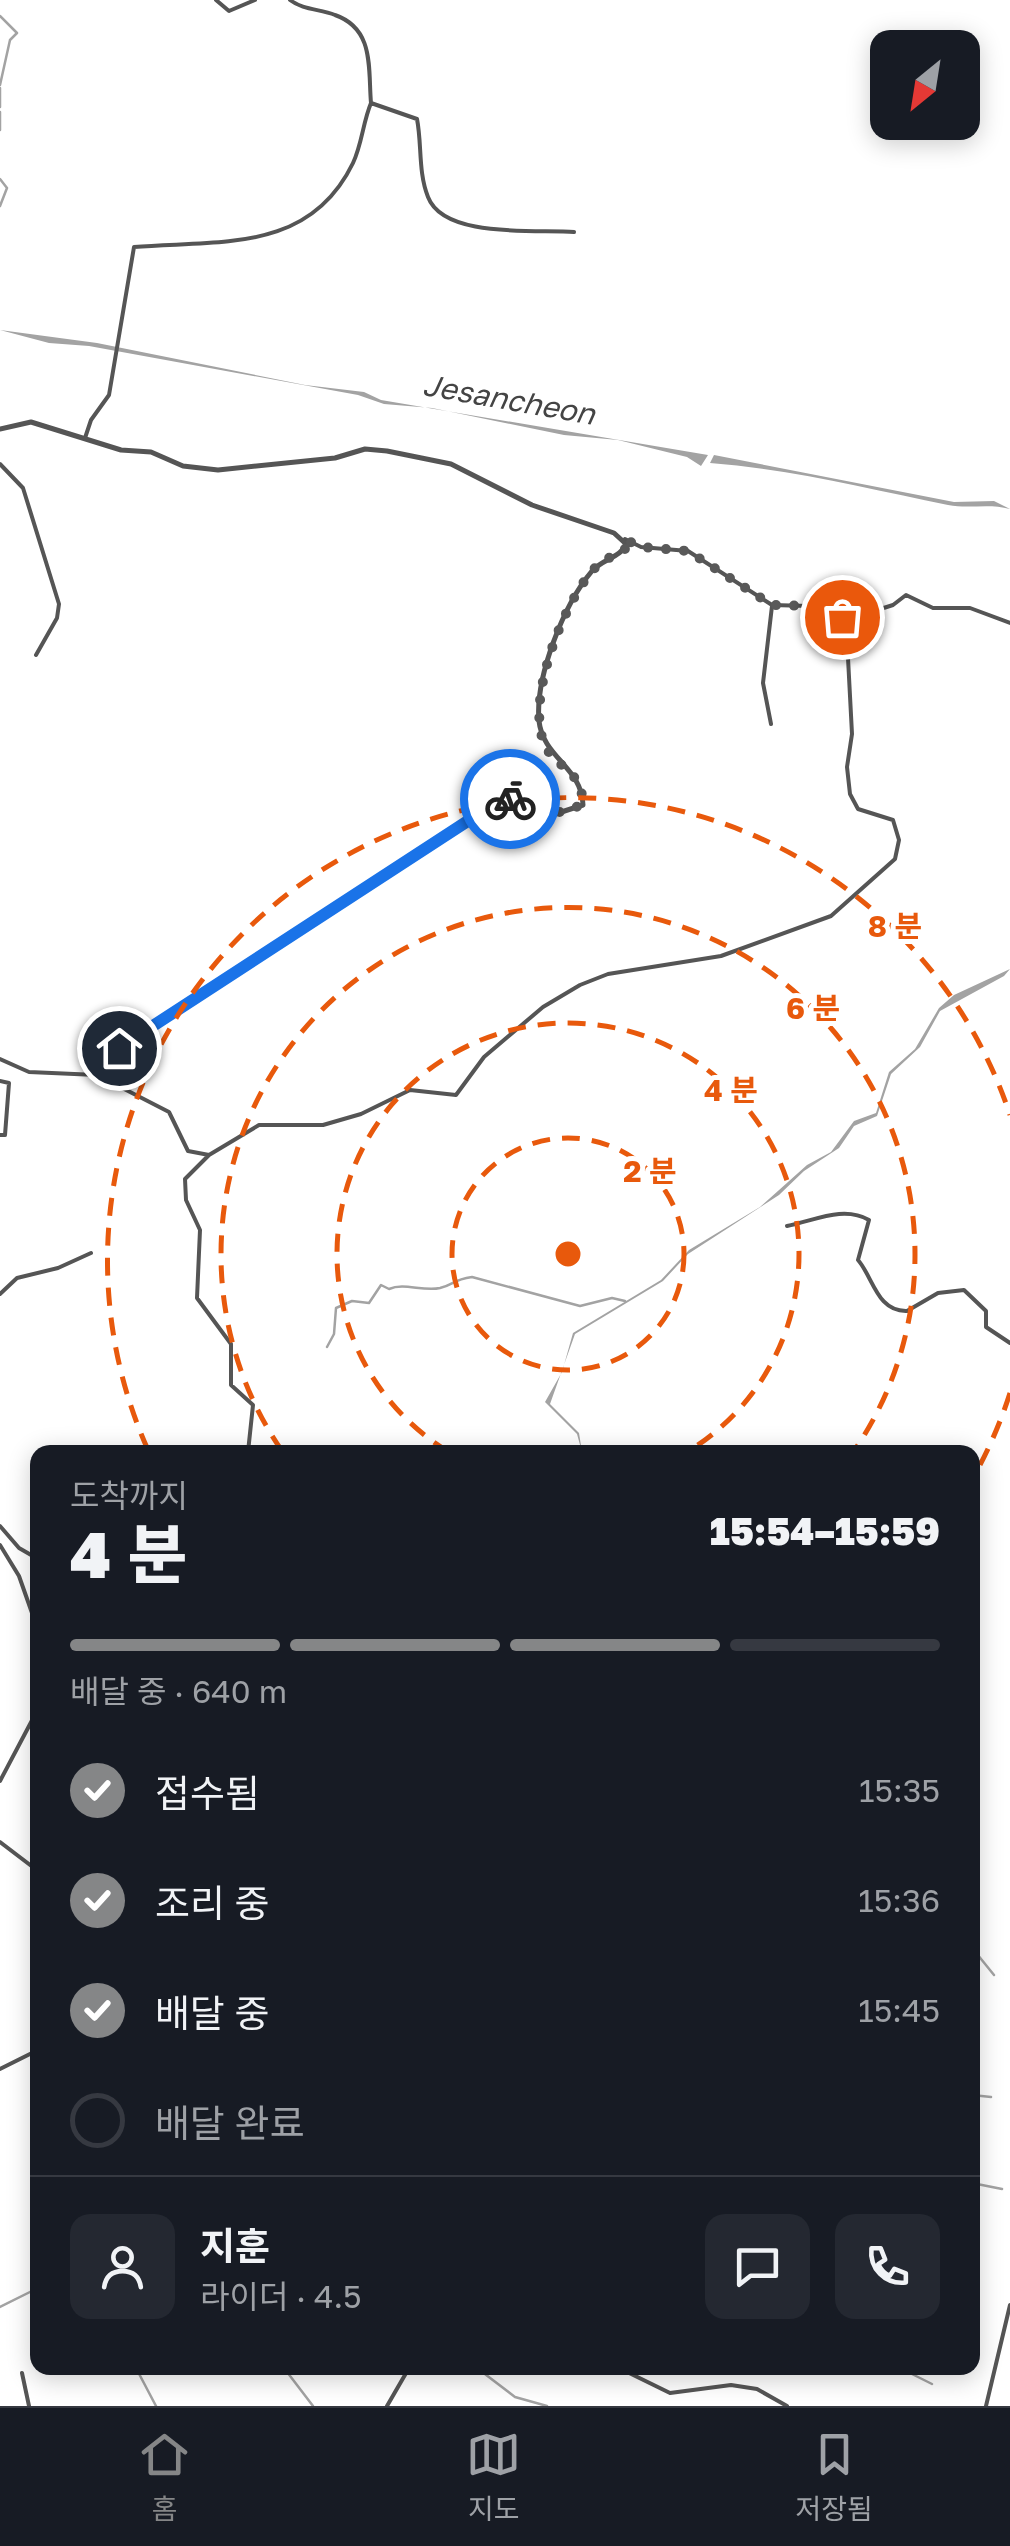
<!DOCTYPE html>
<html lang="ko">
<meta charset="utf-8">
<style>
:root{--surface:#171b24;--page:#242831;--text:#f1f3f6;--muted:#9ea1a6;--line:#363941;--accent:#858687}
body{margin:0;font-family:"Golos Text","Noto Sans KR",sans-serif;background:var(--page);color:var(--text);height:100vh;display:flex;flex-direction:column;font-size:38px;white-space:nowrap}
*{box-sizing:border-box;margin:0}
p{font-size:32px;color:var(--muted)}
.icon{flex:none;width:55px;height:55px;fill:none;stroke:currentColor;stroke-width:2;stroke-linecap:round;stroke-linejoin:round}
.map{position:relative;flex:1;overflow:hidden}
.drawer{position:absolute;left:30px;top:1445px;width:950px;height:930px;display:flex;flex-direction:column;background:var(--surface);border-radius:20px;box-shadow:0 5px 25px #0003}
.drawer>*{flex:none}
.needle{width:65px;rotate:210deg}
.controls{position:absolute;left:870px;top:30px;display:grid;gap:20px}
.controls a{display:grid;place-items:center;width:110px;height:110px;border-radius:20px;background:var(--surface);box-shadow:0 5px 25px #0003;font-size:50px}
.pin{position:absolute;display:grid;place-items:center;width:85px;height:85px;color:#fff;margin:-42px;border:5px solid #fff;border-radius:50%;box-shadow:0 2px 10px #0007}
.courier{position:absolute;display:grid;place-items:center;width:100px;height:100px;margin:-50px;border:8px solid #1a73e8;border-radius:50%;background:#fff;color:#222;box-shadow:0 2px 12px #0007}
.summary em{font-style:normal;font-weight:800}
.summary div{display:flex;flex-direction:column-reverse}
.summary{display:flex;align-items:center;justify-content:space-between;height:170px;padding:0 40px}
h1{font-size:65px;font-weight:800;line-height:75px}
.bar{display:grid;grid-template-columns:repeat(4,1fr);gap:15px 10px;align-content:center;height:120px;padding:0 40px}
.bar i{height:12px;border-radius:8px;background:var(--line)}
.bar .selected{background:var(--accent)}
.bar p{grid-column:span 4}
.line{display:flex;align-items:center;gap:25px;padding:0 40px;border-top:2px solid var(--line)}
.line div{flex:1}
.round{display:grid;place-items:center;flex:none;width:105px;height:105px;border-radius:20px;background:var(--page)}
ol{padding:0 40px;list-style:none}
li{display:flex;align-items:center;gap:30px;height:110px}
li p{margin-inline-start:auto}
li .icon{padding:10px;border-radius:50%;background:var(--accent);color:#fff;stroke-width:4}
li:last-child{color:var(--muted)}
li i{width:55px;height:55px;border:5px solid var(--line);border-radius:50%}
.dock{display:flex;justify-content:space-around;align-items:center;height:140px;border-top:2px solid var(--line);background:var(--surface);font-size:28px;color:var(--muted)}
.dock a{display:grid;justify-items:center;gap:5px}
.dock .selected{color:var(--accent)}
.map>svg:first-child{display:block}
.water{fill:#a3a3a3}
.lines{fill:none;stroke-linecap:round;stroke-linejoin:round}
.stream{stroke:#a3a3a3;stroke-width:2.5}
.minor{stroke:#555;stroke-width:4}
.tertiary{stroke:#555;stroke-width:5}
.done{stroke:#595959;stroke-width:10;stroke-dasharray:0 18}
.route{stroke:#1a73e8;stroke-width:12}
.ring{fill:none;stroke:#e8590c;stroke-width:5;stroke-dasharray:18 12}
.labels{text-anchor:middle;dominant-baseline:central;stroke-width:10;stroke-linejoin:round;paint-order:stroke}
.water-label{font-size:30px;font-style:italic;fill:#444;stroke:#fff}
.centre{fill:#e8590c;stroke:#fff;stroke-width:5}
.ring-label{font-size:30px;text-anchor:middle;font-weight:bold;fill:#e8590c;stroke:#fff;stroke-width:10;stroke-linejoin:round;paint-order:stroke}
</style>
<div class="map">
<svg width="1010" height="2406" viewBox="0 0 1010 2406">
<rect width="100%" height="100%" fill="#fff"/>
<path class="water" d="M0 330 97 343 305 385 364 392 381 400 708 455 701 466 687 457 618 440 564 435 432 408 384 404 358 395 89 346 49 343Z
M714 455 954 502 994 501 1010 509C989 503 970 509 948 505 870 489 790 469 710 463Z
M1010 969 1004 976 940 1011 920 1047 891 1074 877 1116 854 1126 839 1148 804 1171 779 1195 688 1254 663 1281 575 1334 550 1404 579 1433 582 1452 577 1434 545 1402 562 1372 573 1333 661 1280 689 1250 760 1207 807 1165 831 1152 854 1121 876 1113 889 1072 915 1049 939 1008 954 995Z"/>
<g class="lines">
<path class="stream" d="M0 16 17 33 10 40 0 85
M0 88V107
M0 112V130
M0 179 7 188 0 206
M327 1347 334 1334 336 1308 352 1301 369 1303 381 1285 389 1289C404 1282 423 1292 440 1288 455 1284 452 1280 472 1277L580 1306 612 1298 625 1301
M972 1921 977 1954 994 1975
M972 2095 991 2097
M972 2183 1002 2189
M0 2307 38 2288
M136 2368 156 2406
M284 2368 313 2406
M477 2368 515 2397 547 2406
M900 2368 932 2384"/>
<path class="minor" d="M216 0 229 11 255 0
M290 0C303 10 320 9 335 15 375 29 368 69 371 103L417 119C422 144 418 172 428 197 444 239 537 229 574 232
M85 438 91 420 109 395 134 247C218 240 309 254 353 163 362 144 363 122 371 103
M0 464 23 488 59 604 57 618 36 655
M625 539 641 547 688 551 772 605 809 606 846 620 893 605 906 595 933 608H970L1010 623
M771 724 763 683 772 606
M0 1059 29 1072 97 1075 169 1112 188 1151 209 1155 259 1125H323L361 1114 410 1090 456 1095 484 1057 543 1007 580 985 608 974 721 956 831 916 895 859 899 840 893 820 858 809 850 794 847 767 852 734 846 620
M0 1081 9 1083 5 1135H0
M209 1155 185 1179 186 1200 200 1230 197 1298 231 1344V1385L253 1405 248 1452
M787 1226C814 1221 843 1205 869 1220L858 1260C873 1277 877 1312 907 1311L938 1293 964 1290 986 1311V1327L1010 1343
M0 1294 17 1278 58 1268 91 1253
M0 1526 19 1548 38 1559
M0 1545 19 1576 38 1630
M0 1781 38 1709
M0 1842 38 1871
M0 2069 38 2050
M619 2368 670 2393 731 2385 757 2389 787 2406
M22 2373 29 2406
M387 2406 409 2368
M986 2406 1010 2305"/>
<path class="tertiary" d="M0 429 31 422 121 450 151 452 183 466 218 470 335 458 365 449 387 451 451 464 532 505 614 533 626 544C622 557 602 559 592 571 564 604 535 677 539 721 543 758 582 767 583 805L546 817 516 800 499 803 130 1041 97 1075"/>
</g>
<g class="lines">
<path class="done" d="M510 799 546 816 583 805C582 767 554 769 544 743 526 699 563 604 593 570 602 560 614 556 625 549L624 539 641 547 688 551 772 605 809 606 842 617"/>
<path class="route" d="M119 1048 477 815 510 799"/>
</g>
<g class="ring">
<circle cx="568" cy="1254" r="116"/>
<path d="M449 1452A231 231 0 1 1 687 1452"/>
<path d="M282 1451A347 347 0 1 1 854 1451"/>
<path d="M1010 1393A463 463 0 0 1 973 1478M148 1450A463 463 0 1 1 1010 1115"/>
</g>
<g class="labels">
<g class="water-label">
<text transform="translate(509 399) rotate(10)">Jesancheon</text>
</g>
</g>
<circle cx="568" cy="1254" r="15" class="centre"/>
<g class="ring-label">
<text x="895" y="937">8 분</text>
<text x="813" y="1019">6 분</text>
<text x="731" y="1101">4 분</text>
<text x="650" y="1182">2 분</text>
</g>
</svg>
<div class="controls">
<a><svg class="needle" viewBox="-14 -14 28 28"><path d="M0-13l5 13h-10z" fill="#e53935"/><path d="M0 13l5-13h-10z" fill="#9ea1a6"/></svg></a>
</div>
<div class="pin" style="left:842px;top:617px;background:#ea580c"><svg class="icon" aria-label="bag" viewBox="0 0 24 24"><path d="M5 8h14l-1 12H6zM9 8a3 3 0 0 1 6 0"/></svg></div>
<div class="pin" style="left:119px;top:1048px;background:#1f2937"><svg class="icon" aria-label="home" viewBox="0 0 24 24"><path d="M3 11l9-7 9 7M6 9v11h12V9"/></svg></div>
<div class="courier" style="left:510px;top:799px"><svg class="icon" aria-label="bike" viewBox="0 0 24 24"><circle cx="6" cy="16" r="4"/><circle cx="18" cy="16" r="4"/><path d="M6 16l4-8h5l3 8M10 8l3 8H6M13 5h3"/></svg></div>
<section class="drawer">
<div class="summary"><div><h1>4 분</h1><p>도착까지</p></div><em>15:54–15:59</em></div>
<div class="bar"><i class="selected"></i><i class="selected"></i><i class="selected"></i><i></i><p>배달 중 · 640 m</p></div>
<ol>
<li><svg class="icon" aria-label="check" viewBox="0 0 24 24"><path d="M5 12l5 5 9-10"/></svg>접수됨<p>15:35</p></li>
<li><svg class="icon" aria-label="check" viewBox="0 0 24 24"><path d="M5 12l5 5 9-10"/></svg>조리 중<p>15:36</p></li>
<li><svg class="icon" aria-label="check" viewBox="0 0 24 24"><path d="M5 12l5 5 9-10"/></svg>배달 중<p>15:45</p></li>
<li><i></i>배달 완료</li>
</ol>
<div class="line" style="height:180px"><a class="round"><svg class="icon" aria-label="person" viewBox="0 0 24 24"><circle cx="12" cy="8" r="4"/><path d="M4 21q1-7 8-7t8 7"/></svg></a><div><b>지훈</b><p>라이더 · 4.5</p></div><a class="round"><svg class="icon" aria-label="chat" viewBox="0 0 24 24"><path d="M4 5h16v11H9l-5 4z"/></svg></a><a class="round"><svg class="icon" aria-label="phone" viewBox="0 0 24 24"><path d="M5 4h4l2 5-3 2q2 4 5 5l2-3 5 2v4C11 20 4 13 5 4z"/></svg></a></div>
</section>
</div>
<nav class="dock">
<a class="selected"><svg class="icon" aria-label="home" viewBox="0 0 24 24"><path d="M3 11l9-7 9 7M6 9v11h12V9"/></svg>홈</a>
<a><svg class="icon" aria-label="map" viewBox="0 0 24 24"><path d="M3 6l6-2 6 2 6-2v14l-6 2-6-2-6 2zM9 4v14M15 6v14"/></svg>지도</a>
<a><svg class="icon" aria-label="saved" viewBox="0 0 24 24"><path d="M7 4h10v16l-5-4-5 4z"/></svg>저장됨</a>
</nav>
